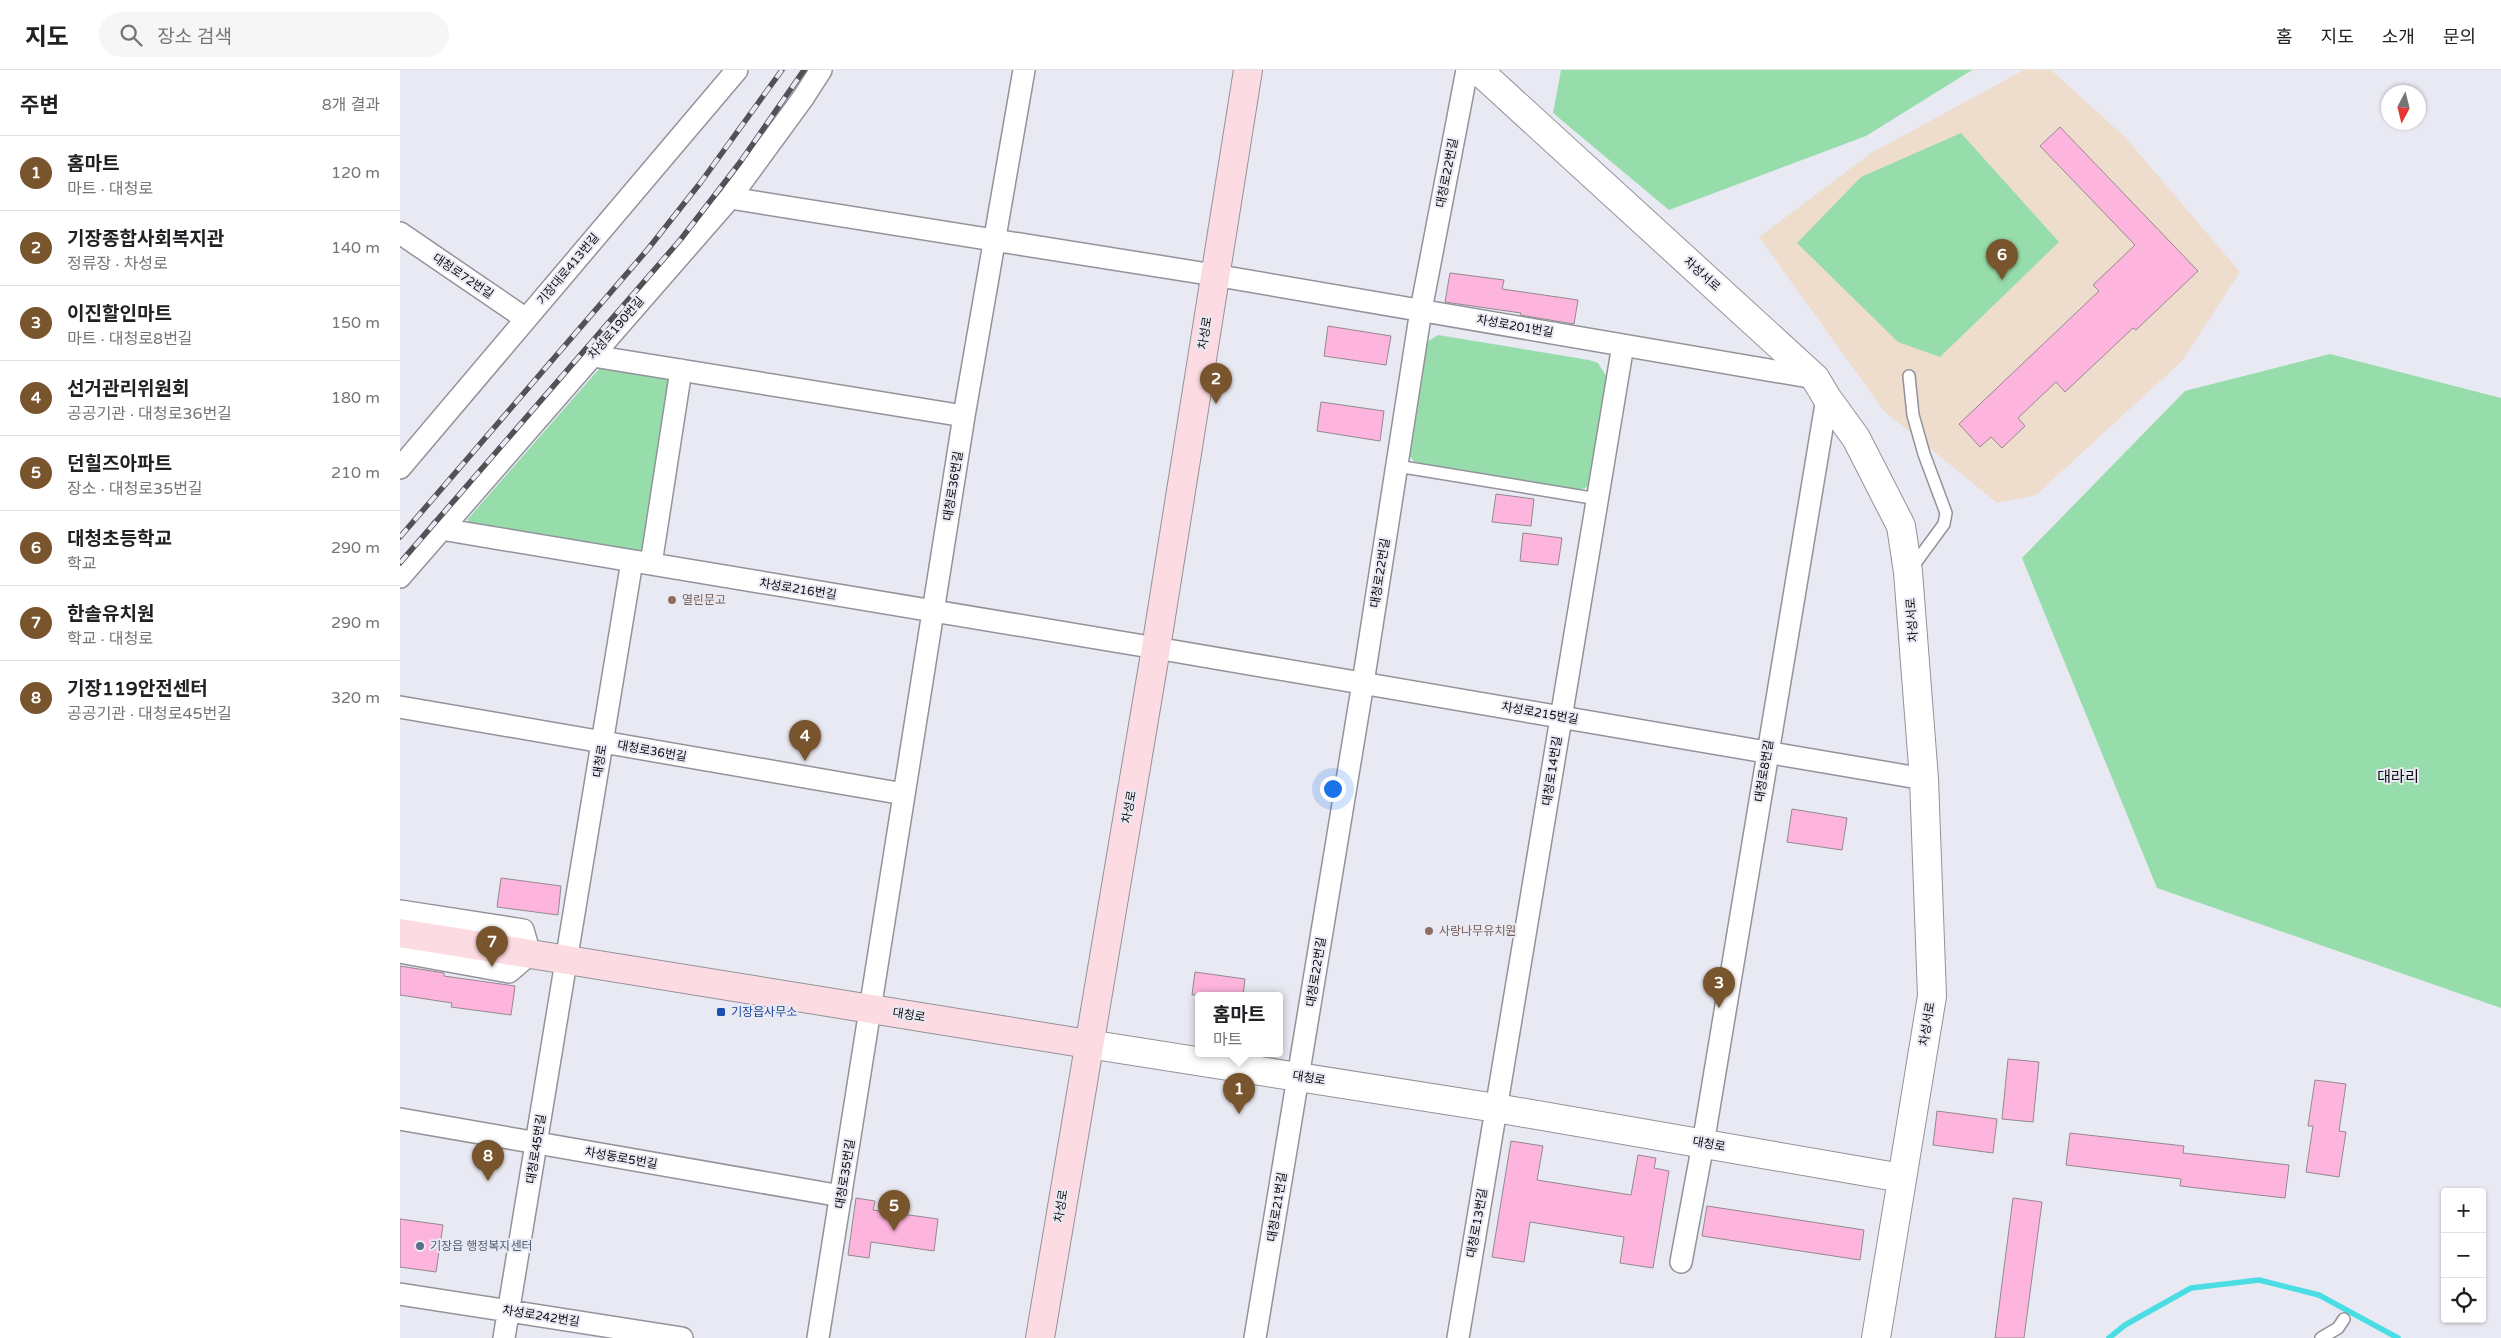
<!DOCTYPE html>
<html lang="ko">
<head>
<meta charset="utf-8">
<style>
	:root { --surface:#fff; --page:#f6f6f6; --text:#202124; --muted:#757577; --line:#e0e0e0; --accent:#79552e }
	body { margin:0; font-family:"Varela Round","Noto Sans KR",sans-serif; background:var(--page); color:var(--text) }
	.controls { position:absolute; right:15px; bottom:15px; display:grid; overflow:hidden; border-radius:5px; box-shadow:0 1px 4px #0004 }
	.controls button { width:45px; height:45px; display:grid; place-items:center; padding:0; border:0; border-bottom:1px solid var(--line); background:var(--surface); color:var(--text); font:25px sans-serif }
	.compass { position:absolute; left:1981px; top:15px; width:45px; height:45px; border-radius:50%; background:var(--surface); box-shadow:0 1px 4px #0004; rotate:187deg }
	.you { position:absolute; left:932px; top:718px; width:18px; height:18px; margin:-12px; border:4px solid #fff; border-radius:50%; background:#1a73e8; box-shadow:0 0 0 8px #1a73e833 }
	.badge { display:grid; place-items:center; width:32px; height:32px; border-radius:50%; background:var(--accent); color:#fff; font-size:16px; font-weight:700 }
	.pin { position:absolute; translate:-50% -41px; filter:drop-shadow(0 1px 2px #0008) }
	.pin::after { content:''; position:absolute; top:26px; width:18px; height:15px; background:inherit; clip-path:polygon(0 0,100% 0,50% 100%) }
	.popup { position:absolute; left:795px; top:922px; width:88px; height:65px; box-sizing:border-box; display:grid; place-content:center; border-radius:5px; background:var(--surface); filter:drop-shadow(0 1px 4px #0005); font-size:16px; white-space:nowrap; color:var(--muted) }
	.popup b { font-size:19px; color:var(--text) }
	.popup::after { content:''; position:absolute; left:50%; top:100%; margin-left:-10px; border:10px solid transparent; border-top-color:var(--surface) }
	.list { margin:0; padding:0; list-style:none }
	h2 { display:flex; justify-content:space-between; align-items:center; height:65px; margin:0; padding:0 20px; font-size:21px }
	h2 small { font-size:16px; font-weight:400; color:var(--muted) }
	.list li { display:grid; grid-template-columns:32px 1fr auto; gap:15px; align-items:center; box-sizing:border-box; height:75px; padding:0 20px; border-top:1px solid var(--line) }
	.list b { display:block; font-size:19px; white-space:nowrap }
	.list p { margin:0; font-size:16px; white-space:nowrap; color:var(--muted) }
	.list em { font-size:16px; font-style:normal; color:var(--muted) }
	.icon { flex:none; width:28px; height:28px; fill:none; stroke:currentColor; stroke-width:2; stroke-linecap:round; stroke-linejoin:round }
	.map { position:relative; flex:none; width:2101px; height:1268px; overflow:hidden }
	header { display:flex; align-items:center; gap:30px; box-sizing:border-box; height:70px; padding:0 25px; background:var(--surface); border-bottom:1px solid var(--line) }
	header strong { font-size:24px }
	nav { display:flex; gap:28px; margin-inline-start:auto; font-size:18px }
	.search { width:350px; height:45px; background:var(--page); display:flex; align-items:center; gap:12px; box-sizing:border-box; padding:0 18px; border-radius:28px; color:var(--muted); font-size:19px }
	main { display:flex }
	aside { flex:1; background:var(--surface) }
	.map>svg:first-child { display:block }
</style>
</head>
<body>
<header>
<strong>지도</strong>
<div class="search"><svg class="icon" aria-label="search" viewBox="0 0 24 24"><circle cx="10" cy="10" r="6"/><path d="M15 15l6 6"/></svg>장소 검색</div>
<nav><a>홈</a><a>지도</a><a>소개</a><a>문의</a></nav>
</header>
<main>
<aside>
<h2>주변<small>8개 결과</small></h2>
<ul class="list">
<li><span class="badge">1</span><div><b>홈마트</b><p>마트 · 대청로</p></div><em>120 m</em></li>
<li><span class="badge">2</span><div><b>기장종합사회복지관</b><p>정류장 · 차성로</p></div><em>140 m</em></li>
<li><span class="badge">3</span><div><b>이진할인마트</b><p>마트 · 대청로8번길</p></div><em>150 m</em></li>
<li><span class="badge">4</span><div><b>선거관리위원회</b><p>공공기관 · 대청로36번길</p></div><em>180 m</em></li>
<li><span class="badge">5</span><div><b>던힐즈아파트</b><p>장소 · 대청로35번길</p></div><em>210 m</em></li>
<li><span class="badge">6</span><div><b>대청초등학교</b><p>학교</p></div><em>290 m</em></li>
<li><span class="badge">7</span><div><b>한솔유치원</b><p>학교 · 대청로</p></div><em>290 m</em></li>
<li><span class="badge">8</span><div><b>기장119안전센터</b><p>공공기관 · 대청로45번길</p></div><em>320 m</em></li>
</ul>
</aside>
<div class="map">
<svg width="2101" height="1268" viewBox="0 0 2101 1268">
	<rect width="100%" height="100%" fill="#e9e9f3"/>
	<!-- education -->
	<path fill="#edc" d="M 1624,0 L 1651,0 L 1725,67 L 1840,202 L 1782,291 L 1636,425 L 1597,433 L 1484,341 L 1359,167 L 1471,83 Z"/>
	<!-- green -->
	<path fill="#96ddab" d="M 1161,0 L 1572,0 L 1466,66 L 1269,140 L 1153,43 Z
		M 1561,63 L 1659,172 L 1540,287 L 1498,272 L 1397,173 L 1461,107 Z
		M 1038,265 L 1189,290 L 1198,293 L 1208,309 L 1189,416 L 1174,423 L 1019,396 L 1010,387 L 1027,272 Z
		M 1930,284 L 2101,328 L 2101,938 L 1757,818 L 1622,488 L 1785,321 Z
		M 205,295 L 273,304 L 245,483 L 73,455 L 67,450 L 199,299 Z"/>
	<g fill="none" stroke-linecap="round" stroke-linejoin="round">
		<!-- stream -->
		<path stroke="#4bdde4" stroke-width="5.5" d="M 1709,1268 L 1725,1255 L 1791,1218 L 1859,1210 L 1919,1225 L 1998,1268"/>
	</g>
	<!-- building -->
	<path fill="#feb5dd" stroke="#92898e" d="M 1660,57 L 1798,201 L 1736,260 L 1733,258 L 1665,322 L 1656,312 L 1618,348 L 1625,356 L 1602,378 L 1591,367 L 1580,377 L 1559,354 L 1699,221 L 1693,215 L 1735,175 L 1640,76 Z
		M 1050,203 L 1104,210 L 1102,219 L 1178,230 L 1174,254 L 1120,245 L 1121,243 L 1045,232 Z
		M 928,256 L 991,266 L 986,295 L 924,286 Z
		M 921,332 L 984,341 L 980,371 L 917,361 Z
		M 1096,424 L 1134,429 L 1131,456 L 1092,452 Z
		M 1123,463 L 1162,468 L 1158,495 L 1120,491 Z
		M 1392,739 L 1447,748 L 1442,780 L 1387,772 Z
		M 101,808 L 161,816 L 158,845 L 97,837 Z
		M 0,896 L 44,903 L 44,906 L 115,916 L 111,945 L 51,937 L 52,933 L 0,925 Z
		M 795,902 L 845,909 L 843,925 L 792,925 Z
		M 1608,989 L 1639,992 L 1633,1052 L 1602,1049 Z
		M 1915,1010 L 1946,1014 L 1939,1061 L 1946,1062 L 1939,1107 L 1906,1102 L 1913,1056 L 1908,1056 Z
		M 1537,1041 L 1597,1049 L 1593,1083 L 1533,1075 Z
		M 1670,1063 L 1784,1076 L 1783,1083 L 1889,1095 L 1885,1128 L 1780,1116 L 1781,1109 L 1666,1095 Z
		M 1111,1071 L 1143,1076 L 1137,1110 L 1231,1125 L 1238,1085 L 1256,1088 L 1254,1098 L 1269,1101 L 1253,1198 L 1220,1193 L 1224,1167 L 1130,1152 L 1124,1192 L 1092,1187 Z
		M 456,1128 L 475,1131 L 473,1140 L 538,1149 L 534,1181 L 471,1172 L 469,1188 L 448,1185 Z
		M 1613,1128 L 1642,1132 L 1624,1268 L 1595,1268 Z
		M 1307,1136 L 1464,1160 L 1460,1190 L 1302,1166 Z
		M 0,1149 L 43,1155 L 36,1202 L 0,1197 Z"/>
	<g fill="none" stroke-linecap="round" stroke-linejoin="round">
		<!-- service casing -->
		<g stroke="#92929a" stroke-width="14">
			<path id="service" d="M 1509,306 L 1513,345 L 1524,384 L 1546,443 L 1544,454 L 1511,499
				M 997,396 L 1198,429
				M 1921,1268 L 1938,1258 L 1944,1249"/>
		</g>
		<!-- minor casing -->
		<g stroke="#92929a" stroke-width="24">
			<path id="minor" d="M 330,128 L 814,205 L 1415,308
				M 0,163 L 126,249
				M 193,286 L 564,346
				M 0,398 L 337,0
				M 41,459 L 756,578 L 1524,709
				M 251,494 L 281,300
				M 0,507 L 330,128 L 403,28 L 421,0
				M 0,637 L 504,724
				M 0,841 L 123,860 L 130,884 L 109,902 L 0,882
				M 0,1049 L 441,1126
				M 1281,1192 L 1303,1074 L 1427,328
				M 0,1224 L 282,1268
				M 104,1268 L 232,491
				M 418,1268 L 564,346 L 624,0
				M 855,1268 L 963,613 L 1021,240 L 1067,0
				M 1058,1268 L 1223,275"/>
		</g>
		<!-- tertiary casing -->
		<g stroke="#92929a" stroke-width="30">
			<path id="tertiary" d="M 1078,0 L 1415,308 L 1427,328 L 1456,368 L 1501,456 L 1508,502 L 1524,709 L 1532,926 L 1476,1268
				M 688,974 L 1096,1038 L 1502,1108"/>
		</g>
		<!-- secondary casing -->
		<g stroke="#92929a" stroke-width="30">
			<path id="secondary" d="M 0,863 L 688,974
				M 640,1268 L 756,578 L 848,0"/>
		</g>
		<!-- service -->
		<use href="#service" stroke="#fff" stroke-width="11"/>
		<!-- minor -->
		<use href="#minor" stroke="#fff" stroke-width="21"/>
		<!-- tertiary -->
		<use href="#tertiary" stroke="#fff" stroke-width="28"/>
		<!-- secondary -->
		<use href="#secondary" stroke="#fddbe2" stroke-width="28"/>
		<!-- rail casing -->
		<g stroke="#515156" stroke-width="5.5">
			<path id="rail" d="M 0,467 L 248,179 L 301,112 L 382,0
				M 0,493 L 281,169 L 341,91 L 404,0"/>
		</g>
		<!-- rail -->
		<use href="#rail" stroke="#e9e9f3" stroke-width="4" stroke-dasharray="11" stroke-linecap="butt"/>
	</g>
	<!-- markers -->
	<g fill="#8d6e63" stroke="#e9e9f3" stroke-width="2">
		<circle cx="272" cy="530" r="5"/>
		<circle cx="1029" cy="861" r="5"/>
	</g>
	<rect fill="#1a4fb4" stroke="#e9e9f3" stroke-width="2" x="316" y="937" width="10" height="10" rx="2.5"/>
	<circle fill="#5c6f8a" stroke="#e9e9f3" stroke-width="2" cx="20" cy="1176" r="5"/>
	<g text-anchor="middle" stroke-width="4" stroke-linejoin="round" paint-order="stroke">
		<!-- street labels -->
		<g font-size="12" fill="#0d0d10" stroke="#e9e9f3">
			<text transform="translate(1047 103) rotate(-79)" y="4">대청로22번길</text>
			<text transform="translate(168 199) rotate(-50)" y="4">기장대로413번길</text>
			<text transform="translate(1302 204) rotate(42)" y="4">차성서로</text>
			<text transform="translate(63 206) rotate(34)" y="4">대청로72번길</text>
			<text transform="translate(1115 256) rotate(10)" y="4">차성로201번길</text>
			<text transform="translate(216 258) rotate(-49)" y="4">차성로190번길</text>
			<text transform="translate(805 263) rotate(-81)" y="4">차성로</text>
			<text transform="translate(553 416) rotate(-81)" y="4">대청로36번길</text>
			<text transform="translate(980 503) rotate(-81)" y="4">대청로22번길</text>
			<text transform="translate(398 519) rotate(9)" y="4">차성로216번길</text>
			<text transform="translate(1512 550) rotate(-94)" y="4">차성서로</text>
			<text transform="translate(1140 643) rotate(10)" y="4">차성로215번길</text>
			<text transform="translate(252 681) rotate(10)" y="4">대청로36번길</text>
			<text transform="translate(200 691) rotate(-81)" y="4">대청로</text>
			<text transform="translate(1152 701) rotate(-81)" y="4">대청로14번길</text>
			<text transform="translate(1364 701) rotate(-81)" y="4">대청로8번길</text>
			<text transform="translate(729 737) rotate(-80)" y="4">차성로</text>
			<text transform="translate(916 902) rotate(-81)" y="4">대청로22번길</text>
			<text transform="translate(509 945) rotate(9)" y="4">대청로</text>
			<text transform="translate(1527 954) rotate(-81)" y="4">차성서로</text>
			<text transform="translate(909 1008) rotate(9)" y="4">대청로</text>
			<text transform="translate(1309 1074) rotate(10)" y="4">대청로</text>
			<text transform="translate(136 1079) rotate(-81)" y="4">대청로45번길</text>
			<text transform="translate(221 1088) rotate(10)" y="4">차성동로5번길</text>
			<text transform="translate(445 1104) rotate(-81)" y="4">대청로35번길</text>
			<text transform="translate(661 1136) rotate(-81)" y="4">차성로</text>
			<text transform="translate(877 1137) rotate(-81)" y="4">대청로21번길</text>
			<text transform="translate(1077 1153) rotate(-80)" y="4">대청로13번길</text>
			<text transform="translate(141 1246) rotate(9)" y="4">차성로242번길</text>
		</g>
		<!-- education labels -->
		<g font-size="12" fill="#785e54" stroke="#e9e9f3" text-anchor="start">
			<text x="282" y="534">열린문고</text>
			<text x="1039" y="865">사랑나무유치원</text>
		</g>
		<!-- transit labels -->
		<g font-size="12" fill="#164399" stroke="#e9e9f3" text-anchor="start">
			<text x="331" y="946">기장읍사무소</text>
		</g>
		<!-- service labels -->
		<g font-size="12" fill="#4e5e75" stroke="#e9e9f3" text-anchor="start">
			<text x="30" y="1180">기장읍 행정복지센터</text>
		</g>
		<!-- quarter labels -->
		<g font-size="15" fill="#0d0d10" stroke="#e9e9f3">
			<text x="1998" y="712">대라리</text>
		</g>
	</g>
</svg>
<div class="controls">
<button>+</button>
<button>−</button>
<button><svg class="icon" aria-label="locate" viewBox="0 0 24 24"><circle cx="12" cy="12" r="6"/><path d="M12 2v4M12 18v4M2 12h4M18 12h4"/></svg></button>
</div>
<svg class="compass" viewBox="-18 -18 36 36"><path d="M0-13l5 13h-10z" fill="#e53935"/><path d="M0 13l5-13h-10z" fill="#757577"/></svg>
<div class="you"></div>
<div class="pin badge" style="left:839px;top:1044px">1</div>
<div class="popup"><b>홈마트</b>마트</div>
<div class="pin badge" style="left:816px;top:334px">2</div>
<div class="pin badge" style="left:1319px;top:938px">3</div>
<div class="pin badge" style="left:405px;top:691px">4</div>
<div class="pin badge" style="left:494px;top:1161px">5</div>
<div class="pin badge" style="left:1602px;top:210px">6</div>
<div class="pin badge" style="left:92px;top:897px">7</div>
<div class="pin badge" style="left:88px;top:1111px">8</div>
</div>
</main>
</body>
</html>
